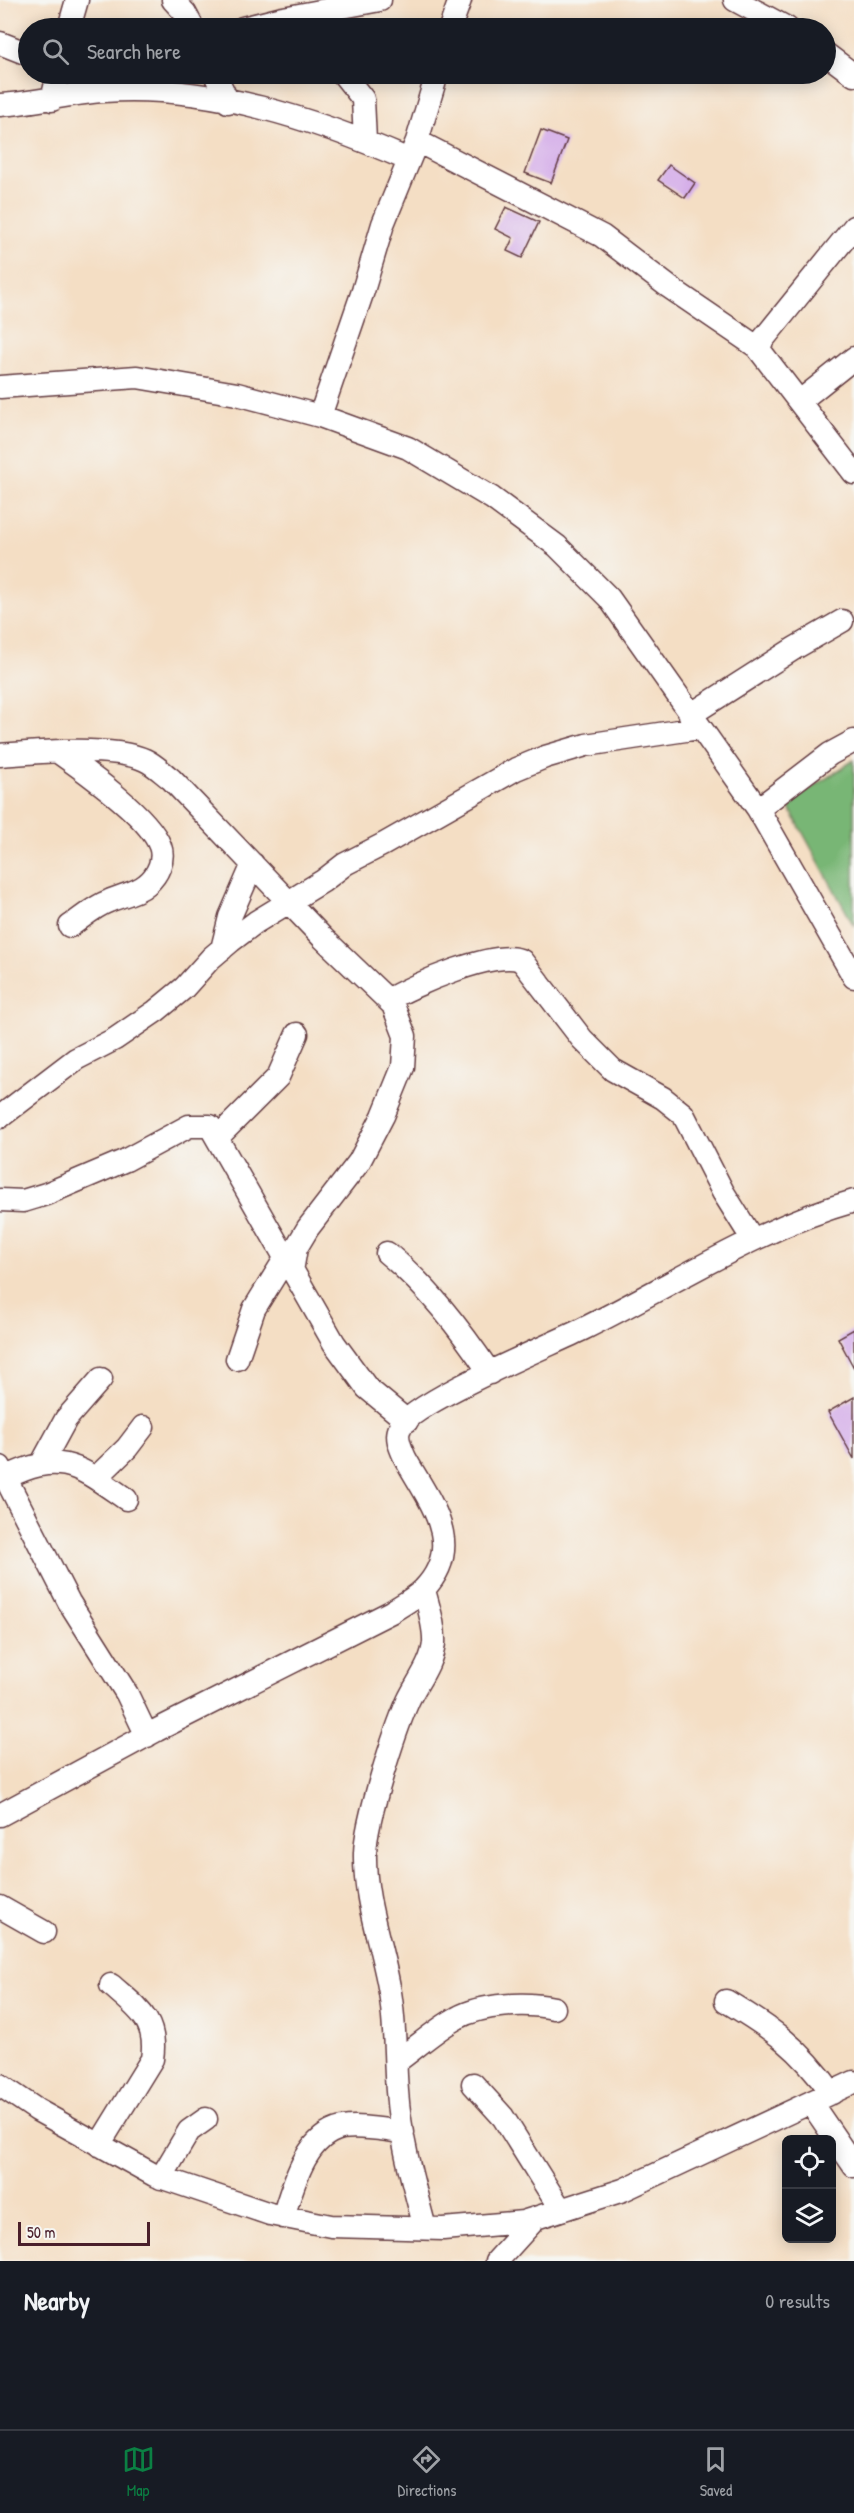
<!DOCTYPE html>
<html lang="en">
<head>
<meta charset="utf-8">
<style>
	:root { --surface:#171b24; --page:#20242c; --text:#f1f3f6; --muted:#9ea1a6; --line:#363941; --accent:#0b8043 }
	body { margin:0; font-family:"Patrick Hand",sans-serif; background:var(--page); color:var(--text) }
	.controls { position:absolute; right:18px; bottom:18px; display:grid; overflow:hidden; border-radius:9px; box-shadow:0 3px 15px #0003 }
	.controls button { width:54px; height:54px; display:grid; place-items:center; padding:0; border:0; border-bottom:2px solid var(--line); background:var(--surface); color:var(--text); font:30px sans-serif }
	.scale { position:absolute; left:18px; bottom:15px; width:132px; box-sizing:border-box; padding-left:6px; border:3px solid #4a1f2b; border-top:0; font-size:16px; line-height:21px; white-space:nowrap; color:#4a1f2b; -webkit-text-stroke:4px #f6f6f2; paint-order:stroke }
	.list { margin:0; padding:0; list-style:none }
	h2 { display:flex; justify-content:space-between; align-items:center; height:78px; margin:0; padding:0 24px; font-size:26px }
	h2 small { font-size:20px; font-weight:400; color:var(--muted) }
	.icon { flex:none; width:33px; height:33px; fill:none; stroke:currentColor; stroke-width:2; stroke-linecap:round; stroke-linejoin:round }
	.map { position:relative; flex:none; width:854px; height:2261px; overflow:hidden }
	.search { position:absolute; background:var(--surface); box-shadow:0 3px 15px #0003; left:18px; right:18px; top:18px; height:66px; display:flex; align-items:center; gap:15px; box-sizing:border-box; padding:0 21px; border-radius:33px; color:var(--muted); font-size:22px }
	.sheet { height:168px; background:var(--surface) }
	nav { display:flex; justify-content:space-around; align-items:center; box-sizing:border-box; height:84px; border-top:2px solid var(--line); background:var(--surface); font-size:16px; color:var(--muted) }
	nav a { display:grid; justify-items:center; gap:3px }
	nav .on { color:var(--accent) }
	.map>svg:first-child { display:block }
</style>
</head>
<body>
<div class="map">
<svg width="854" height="2261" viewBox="0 0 854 2261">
	<rect width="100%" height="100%" fill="#f6f6f2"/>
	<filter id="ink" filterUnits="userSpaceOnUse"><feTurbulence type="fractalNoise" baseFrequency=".0167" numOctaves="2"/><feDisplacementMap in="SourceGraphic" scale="12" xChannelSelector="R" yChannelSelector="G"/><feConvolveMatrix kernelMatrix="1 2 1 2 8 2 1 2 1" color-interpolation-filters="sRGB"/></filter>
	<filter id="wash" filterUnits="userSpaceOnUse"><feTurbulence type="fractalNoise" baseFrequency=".008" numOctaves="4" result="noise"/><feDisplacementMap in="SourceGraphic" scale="24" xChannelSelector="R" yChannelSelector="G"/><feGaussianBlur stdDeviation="1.35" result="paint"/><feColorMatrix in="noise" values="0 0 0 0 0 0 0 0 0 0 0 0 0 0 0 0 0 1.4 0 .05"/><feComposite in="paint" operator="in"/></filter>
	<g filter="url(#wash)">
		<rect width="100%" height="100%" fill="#f4dec4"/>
		<!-- forest -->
		<path fill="#78b675" stroke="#616a50" stroke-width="1.5" d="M 854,760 L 854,926 L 787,804 Z"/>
		<g id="blocks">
			<!-- building -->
			<path fill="#d5afe9" d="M 541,130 L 567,140 L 551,183 L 525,173 Z
				M 669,165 L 695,183 L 685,198 L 658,180 Z
				M 506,207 L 539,222 L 522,258 L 507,251 L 513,238 L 495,229 Z
				M 854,1329 L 854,1368 L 838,1338 Z
				M 854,1397 L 854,1459 L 828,1412 Z"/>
		</g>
	</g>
	<g filter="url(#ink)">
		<use href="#blocks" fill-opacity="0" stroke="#643c42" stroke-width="1.5"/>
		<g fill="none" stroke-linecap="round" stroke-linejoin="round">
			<!-- minor casing -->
			<g stroke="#643c42" stroke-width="25">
				<path id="minor" d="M 173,0 L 185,13 L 193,28
					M 735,0 L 787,28
					M 69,28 L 77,0
					M 243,28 L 283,18 L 380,0
					M 450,28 L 460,0
					M 0,43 L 28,54
					M 826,54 L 854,75
					M 215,74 L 228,102
					M 343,74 L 363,99 L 365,141
					M 52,100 L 58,74
					M 0,105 C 35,103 69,93 104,91 C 209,84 315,119 409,160
					M 417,141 L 602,236 L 669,287 L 757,347 L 854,473
					M 757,347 L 854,227
					M 0,387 L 137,377 L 237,394 L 320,416 L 408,448 L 492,498 L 557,546 L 609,598 L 758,809 L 854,977
					M 800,401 L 854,358
					M 320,416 L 363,291 L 383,224 L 417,141 L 437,74
					M 690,715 L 795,648 L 842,621
					M 58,752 C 85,771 149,816 160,846 C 165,859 158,875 147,884 C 137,893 122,895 109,901 C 95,906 83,917 70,926
					M 0,755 C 37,752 112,745 145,760 C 154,764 163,773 171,779 L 323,938 L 393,1005 L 405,1036 L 403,1067 L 383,1116 L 359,1162 L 308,1228 L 296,1248 L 292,1271
					M 758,809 L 830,754 L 854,741
					M 222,949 L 230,917 L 253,864
					M 388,1000 C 411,986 499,947 522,961 L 582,1039 L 613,1070 L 663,1098 L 683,1114 L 723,1192 L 753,1240
					M 0,1117 L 76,1059 L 115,1039 L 156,1011 L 184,988 L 211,958 L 231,941 L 256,922 L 323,881 L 345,864 L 384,844 L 516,769 L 545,757 L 586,745 L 699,728
					M 218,1137 L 278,1077 L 297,1034
					M 0,1200 L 23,1201 L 46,1194 L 126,1160 L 189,1126 L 210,1126 L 334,1343 L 367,1388 L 407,1421
					M 387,1253 C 428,1287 460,1329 490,1373
					M 237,1359 L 254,1309 L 285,1259
					M 42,1463 L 66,1419 L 101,1379
					M 0,1467 L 69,1602 L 127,1694 L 147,1736
					M 5,1478 C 62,1450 78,1466 126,1499
					M 96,1478 L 127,1448 L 143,1427
					M 424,1590 C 428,1606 435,1626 434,1643 C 432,1664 417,1682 408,1701 C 394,1733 366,1820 365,1853 C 364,1900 381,1942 389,1987 C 396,2021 394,2056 397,2091 C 400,2137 413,2183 425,2228
					M 0,1815 L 157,1730 L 391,1612 C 402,1605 415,1598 424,1589 C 467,1544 428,1500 405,1458 C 401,1449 395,1437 400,1428 C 412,1402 551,1345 583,1329 C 673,1285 757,1228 854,1201
					M 0,1907 L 44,1932
					M 726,2001 C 774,2030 799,2047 832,2093
					M 396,2062 C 417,2047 436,2029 457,2018 C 482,2004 527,2002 554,2008
					M 473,2084 L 503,2117 L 561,2210
					M 0,2085 L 37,2110 L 154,2175 L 270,2214 L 331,2226 L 443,2229 L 523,2222 L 623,2190 L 854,2082
					M 811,2103 L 854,2166
					M 99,2145 L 152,2059 C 158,2020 138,2009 111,1985
					M 161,2178 L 189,2131 L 206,2119
					M 283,2217 C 293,2186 305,2136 342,2128 C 361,2125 384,2130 403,2132
					M 497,2261 L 535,2219"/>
			</g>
			<!-- minor -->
			<use href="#minor" stroke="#fff" stroke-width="22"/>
		</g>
	</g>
</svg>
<div class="controls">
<button><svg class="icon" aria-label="locate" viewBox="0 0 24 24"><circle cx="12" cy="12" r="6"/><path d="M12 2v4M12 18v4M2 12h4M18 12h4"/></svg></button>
<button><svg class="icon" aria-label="layers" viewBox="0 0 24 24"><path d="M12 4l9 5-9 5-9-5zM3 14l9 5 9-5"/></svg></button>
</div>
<div class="scale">50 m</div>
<div class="search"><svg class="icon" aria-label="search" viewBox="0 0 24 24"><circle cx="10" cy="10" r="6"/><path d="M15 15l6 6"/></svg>Search here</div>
</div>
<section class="sheet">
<h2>Nearby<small>0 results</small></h2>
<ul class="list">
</ul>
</section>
<nav>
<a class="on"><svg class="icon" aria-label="map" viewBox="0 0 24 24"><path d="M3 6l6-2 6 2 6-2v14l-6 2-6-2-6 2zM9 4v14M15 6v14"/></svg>Map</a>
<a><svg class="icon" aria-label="directions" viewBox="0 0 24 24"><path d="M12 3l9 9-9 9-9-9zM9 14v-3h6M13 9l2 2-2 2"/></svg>Directions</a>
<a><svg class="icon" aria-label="saved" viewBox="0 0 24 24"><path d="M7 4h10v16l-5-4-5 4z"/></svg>Saved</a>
</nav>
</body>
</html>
